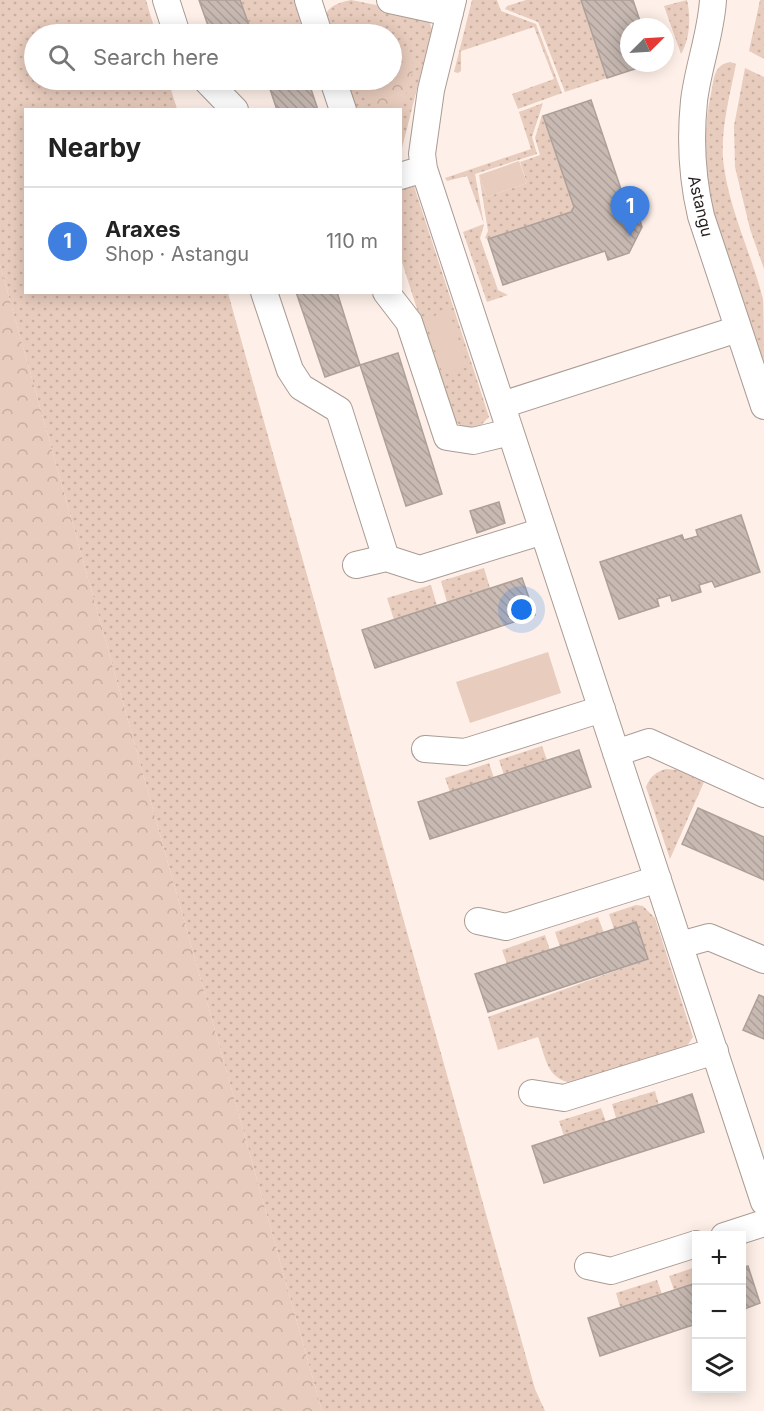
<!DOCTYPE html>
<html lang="en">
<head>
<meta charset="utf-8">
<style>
  :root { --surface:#fff; --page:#f2f2f2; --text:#222; --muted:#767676; --line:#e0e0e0; --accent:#2563eb }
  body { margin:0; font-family:Inter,sans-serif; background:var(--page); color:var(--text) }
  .controls { position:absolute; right:18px; bottom:18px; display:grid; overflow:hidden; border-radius:0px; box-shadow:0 3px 15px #0003 }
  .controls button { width:54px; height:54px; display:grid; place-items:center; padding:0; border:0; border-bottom:2px solid var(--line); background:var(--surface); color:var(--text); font:30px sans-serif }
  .compass { position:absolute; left:620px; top:18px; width:54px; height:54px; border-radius:50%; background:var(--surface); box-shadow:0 3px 15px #0003; rotate:66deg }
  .you { position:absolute; left:522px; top:610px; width:21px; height:21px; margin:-15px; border:4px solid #fff; border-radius:50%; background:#1a73e8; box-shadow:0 0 0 9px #1a73e833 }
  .badge { display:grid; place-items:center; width:39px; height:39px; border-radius:50%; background:var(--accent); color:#fff; font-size:20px; font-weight:700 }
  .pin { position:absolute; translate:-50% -50px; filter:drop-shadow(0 2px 3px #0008) }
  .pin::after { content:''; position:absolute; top:32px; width:21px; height:18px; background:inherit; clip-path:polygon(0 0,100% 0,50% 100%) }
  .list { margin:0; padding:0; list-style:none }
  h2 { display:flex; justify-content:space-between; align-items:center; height:78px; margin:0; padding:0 24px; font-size:26px }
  h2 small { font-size:20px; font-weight:400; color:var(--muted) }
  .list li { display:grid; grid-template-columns:39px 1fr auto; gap:18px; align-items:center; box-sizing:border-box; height:108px; padding:0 24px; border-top:2px solid var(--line) }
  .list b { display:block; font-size:22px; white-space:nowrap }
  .list p { margin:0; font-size:20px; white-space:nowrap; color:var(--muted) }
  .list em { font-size:20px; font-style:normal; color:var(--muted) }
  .icon { flex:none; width:33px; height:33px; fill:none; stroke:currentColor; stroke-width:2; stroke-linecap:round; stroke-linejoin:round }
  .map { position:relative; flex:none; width:764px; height:1411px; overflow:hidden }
  .search { position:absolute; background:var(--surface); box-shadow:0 3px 15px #0003; left:24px; top:24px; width:378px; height:66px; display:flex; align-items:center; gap:15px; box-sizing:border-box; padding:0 21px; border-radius:33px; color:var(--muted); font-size:22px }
  .panel { position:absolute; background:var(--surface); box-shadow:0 3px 15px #0003; left:24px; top:108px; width:378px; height:186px; border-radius:0px }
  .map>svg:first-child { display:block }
</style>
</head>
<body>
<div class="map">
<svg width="764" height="1411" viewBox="0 0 764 1411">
  <defs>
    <pattern id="grass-dots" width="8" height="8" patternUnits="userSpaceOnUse" patternTransform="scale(1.5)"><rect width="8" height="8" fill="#e8ccbd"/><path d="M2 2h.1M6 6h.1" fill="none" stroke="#c7afa2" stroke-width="1.8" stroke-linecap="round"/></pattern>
    <pattern id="forest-crowns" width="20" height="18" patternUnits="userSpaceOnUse" patternTransform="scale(1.5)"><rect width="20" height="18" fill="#e8ccbd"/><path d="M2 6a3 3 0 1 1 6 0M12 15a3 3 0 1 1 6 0" fill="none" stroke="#c7afa2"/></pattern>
    <pattern id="building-back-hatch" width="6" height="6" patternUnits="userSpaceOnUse" patternTransform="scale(1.5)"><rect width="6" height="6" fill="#c8bab3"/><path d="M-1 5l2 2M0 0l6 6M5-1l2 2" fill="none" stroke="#ac9f99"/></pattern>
  </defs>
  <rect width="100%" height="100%" fill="#fef0e8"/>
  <!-- grass -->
  <path fill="url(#grass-dots)" d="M0 0H146L156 34H34V80H168L177 109 26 110V292L228 293 535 1389 545 1411H322L0 265Z
    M240 0H297L309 34H252Z
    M351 0 421 14 429 21 432 29 401 152 400 110 350 109 340 80H392V34H326C319 13 330 4 351 0Z
    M472 0H497L501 11 536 24 562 93 518 109 512 94 554 79 534 27 461 51V71L458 73 454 72Z
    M526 0H581L607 78 565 92 538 22 505 9 507 6Z
    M687 0C691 17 690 40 681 54L664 6Z
    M760 0H764V59L749 51Z
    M730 62 736 64C730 95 721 127 723 159 728 208 751 252 763 299 764 316 764 354 764 372 736 286 690 185 711 94 714 80 713 65 730 62Z
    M745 68 764 77V269L750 229 735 167 734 126Z
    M543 103 532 137 537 154 475 174 484 225 480 238 498 290 508 295 487 302 463 232 484 224 467 176 447 181 445 178 531 149 519 112Z
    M542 115 574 207 571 212 488 239 485 238 488 231 479 175 487 197 527 183 520 162 540 155 535 138Z
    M400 184 414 186 489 417 478 428 467 429 457 423 451 415 401 259Z
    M484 568 490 588 447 602 441 581Z
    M431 585 437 606 394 620 387 598Z
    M542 746 547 760 504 775 499 760Z
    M489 763 494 778 450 792 445 778Z
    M666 769 678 770 704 782 670 859 646 787C650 777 655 772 666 769Z
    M636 905 643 906 655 918 693 1037 685 1049 578 1084C547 1081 547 1062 538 1037L498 1050 488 1017 648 959 614 929 609 914Z
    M598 917 604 933 560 947 555 932Z
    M545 935 550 950 507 964 502 950Z
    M655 1091 659 1105 616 1118 612 1104Z
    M601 1108 606 1122 564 1136 559 1121Z
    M696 1267V1283L674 1290 669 1276Z
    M657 1280 662 1294 620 1307 616 1293Z"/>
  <!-- forest -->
  <path fill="url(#forest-crowns)" d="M392 41 407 48 414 67 401 110 375 108 363 93 376 80H392Z
    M0 265 322 1411H0Z"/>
  <!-- park -->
  <path fill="#e8ccbd" d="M519 161 527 183 487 197 479 175Z
    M449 311 468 367 443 375 425 319Z
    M548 652 561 693 470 723 456 682Z"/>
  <!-- building -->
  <path fill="url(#building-back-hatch)" stroke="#ada099" stroke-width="1.5" d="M199 0H240L252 34H211Z
    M581 0H633L642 27H629V63H653L607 78Z
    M267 80H308L318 110H277Z
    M591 100 627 207 635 205 642 227 629 253 608 260 605 251 503 285 488 239 571 212 574 207 543 116Z
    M296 292H337L360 365 325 377Z
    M398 353 442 494 406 506 360 365Z
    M499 502 505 523 477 533 470 511Z
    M741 515 760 572 715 587 712 581 699 585 701 592 672 601 670 595 657 599 659 606 619 619 600 562 682 535 684 540 698 536 696 530Z
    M522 578 535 615 375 668 362 630Z
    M579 750 591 787 430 839 418 802Z
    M698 808 764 837V880L682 844Z
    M636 922 648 959 488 1012 475 974Z
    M759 995 764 997V1039L743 1030Z
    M692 1094 704 1132 544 1183 532 1146Z
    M748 1266 760 1303 742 1310V1268Z
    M696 1283V1324L600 1356 588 1318Z"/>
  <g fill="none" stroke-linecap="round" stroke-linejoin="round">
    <!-- minor casing -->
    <g stroke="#a99c95" stroke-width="28">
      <path id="minor" d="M166 0 177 34
        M308 0 319 34
        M390 0 450 13
        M453 0 431 90 422 154 424 169 764 1202
        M713 0C711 34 698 67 694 101 690 140 692 178 701 216L764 406
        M206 80 235 110
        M333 80 343 110
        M400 176 424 169
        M264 292 290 370 301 387 339 410 386 558
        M386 292 409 322 447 437 473 441 510 432
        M502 405 738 329
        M356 565 386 558 420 569 543 531
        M425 749 465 752 602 709
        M616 753 649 742 764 794
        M478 921 506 927 658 879
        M680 945 709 937 764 960
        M532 1093 564 1098 715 1051
        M724 1236 764 1223
        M588 1266 611 1271 696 1244"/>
    </g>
    <!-- minor -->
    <use href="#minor" stroke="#fff" stroke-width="26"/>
  </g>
  <g text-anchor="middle" stroke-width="6" stroke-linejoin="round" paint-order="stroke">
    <!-- street labels -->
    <g font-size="16" fill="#241e1c" stroke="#fff">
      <text transform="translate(701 206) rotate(77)" y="6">Astangu</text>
    </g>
  </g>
</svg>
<div class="controls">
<button>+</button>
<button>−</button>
<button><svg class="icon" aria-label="layers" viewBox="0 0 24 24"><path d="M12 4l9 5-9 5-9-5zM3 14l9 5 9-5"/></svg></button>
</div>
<svg class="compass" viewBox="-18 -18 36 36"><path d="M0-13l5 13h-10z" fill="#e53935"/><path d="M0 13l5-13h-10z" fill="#767676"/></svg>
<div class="you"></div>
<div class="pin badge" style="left:630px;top:236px;background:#3f7fe0">1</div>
<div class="search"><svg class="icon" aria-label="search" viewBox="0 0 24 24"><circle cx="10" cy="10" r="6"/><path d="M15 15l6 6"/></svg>Search here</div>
<section class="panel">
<h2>Nearby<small></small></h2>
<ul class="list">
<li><span class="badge" style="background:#3f7fe0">1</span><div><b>Araxes</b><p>Shop · Astangu</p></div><em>110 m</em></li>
</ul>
</section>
</div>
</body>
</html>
